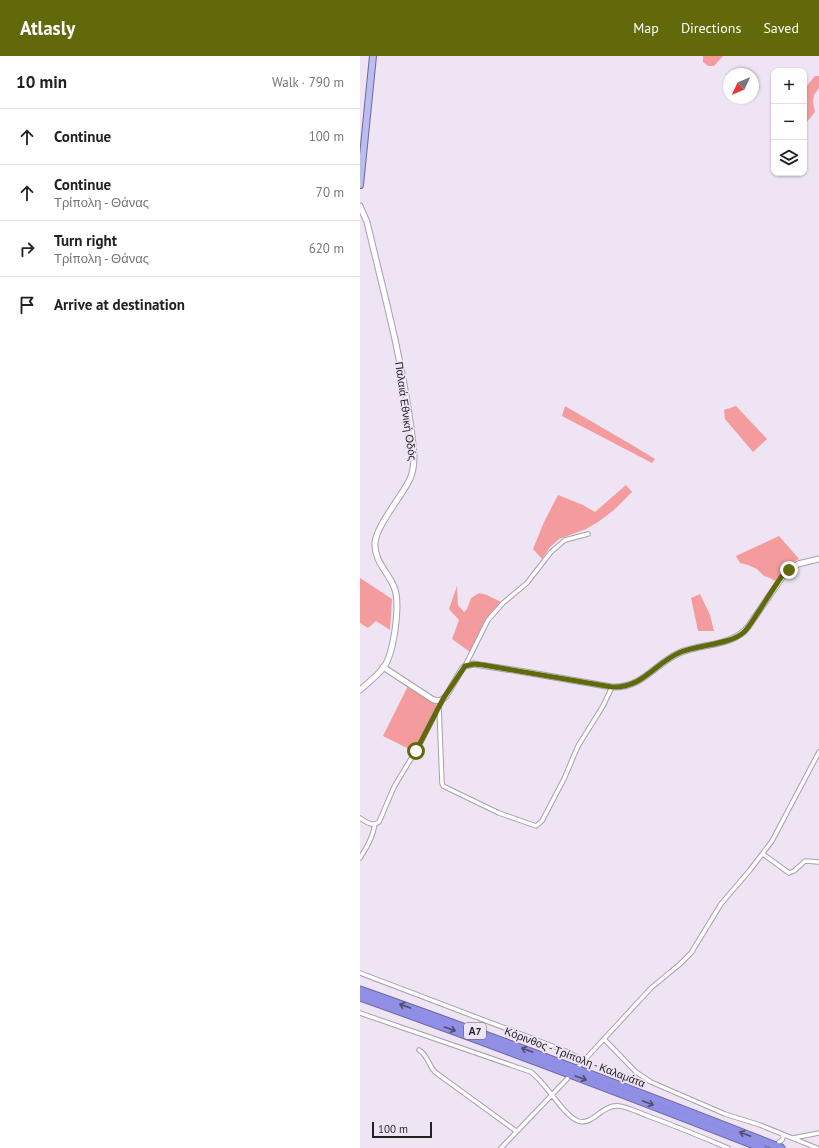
<!DOCTYPE html>
<html lang="en">
<head>
<meta charset="utf-8">
<style>
  :root { --surface:#fff; --page:#f6f6f6; --text:#222; --muted:#767676; --line:#e0e0e0; --accent:#62690a }
  body { margin:0; font-family:"PT Sans",sans-serif; background:var(--page); color:var(--text) }
  .controls { position:absolute; right:12px; top:12px; display:grid; overflow:hidden; border-radius:8px; box-shadow:0 1px 3px #0004 }
  .controls button { width:36px; height:36px; display:grid; place-items:center; padding:0; border:0; border-bottom:1px solid var(--line); background:var(--surface); color:var(--text); font:20px sans-serif }
  .compass { position:absolute; left:363px; top:12px; width:36px; height:36px; border-radius:50%; background:var(--surface); box-shadow:0 1px 3px #0004; rotate:226deg }
  .scale { position:absolute; left:12px; bottom:10px; width:60px; box-sizing:border-box; padding-left:4px; border:2px solid #231f24; border-top:0; font-size:11px; line-height:14px; white-space:nowrap; color:#231f24; -webkit-text-stroke:3px #eee4f3; paint-order:stroke }
  .stop { position:absolute; width:12px; height:12px; margin:-9px; border:3px solid #62690a; border-radius:50%; background:#fff }
  .stop.end { background:#62690a; border-color:#fff; box-shadow:0 1px 4px #0008 }
  .list { margin:0; padding:0; list-style:none }
  h2 { display:flex; justify-content:space-between; align-items:center; height:52px; margin:0; padding:0 16px; font-size:17px }
  h2 small { font-size:13px; font-weight:400; color:var(--muted) }
  .list li { display:grid; grid-template-columns:26px 1fr auto; gap:12px; align-items:center; box-sizing:border-box; height:56px; padding:0 16px; border-top:1px solid var(--line) }
  .list b { display:block; font-size:15px; white-space:nowrap }
  .list p { margin:0; font-size:13px; white-space:nowrap; color:var(--muted) }
  .list em { font-size:13px; font-style:normal; color:var(--muted) }
  .icon { flex:none; width:22px; height:22px; fill:none; stroke:currentColor; stroke-width:2; stroke-linecap:round; stroke-linejoin:round }
  .map { position:relative; flex:none; width:459px; height:1092px; overflow:hidden }
  header { display:flex; align-items:center; gap:24px; box-sizing:border-box; height:56px; padding:0 20px; background:var(--accent); color:#fff }
  header strong { font-size:19px }
  nav { display:flex; gap:22px; margin-inline-start:auto; font-size:14px }
  main { display:flex }
  aside { flex:1; background:var(--surface) }
  .map>svg:first-child { display:block }
</style>
</head>
<body>
<header>
<strong>Atlasly</strong>
<nav><a>Map</a><a>Directions</a><a>Saved</a></nav>
</header>
<main>
<aside>
<h2>10 min<small>Walk · 790 m</small></h2>
<ul class="list">
<li><svg class="icon" aria-label="ahead" viewBox="0 0 24 24"><path d="M12 20V5M6 11l6-6 6 6"/></svg><div><b>Continue</b></div><em>100 m</em></li>
<li><svg class="icon" aria-label="ahead" viewBox="0 0 24 24"><path d="M12 20V5M6 11l6-6 6 6"/></svg><div><b>Continue</b><p>Τρίπολη - Θάνας</p></div><em>70 m</em></li>
<li><svg class="icon" aria-label="right" viewBox="0 0 24 24"><path d="M7 20v-9h11M14 6l5 5-5 5"/></svg><div><b>Turn right</b><p>Τρίπολη - Θάνας</p></div><em>620 m</em></li>
<li><svg class="icon" aria-label="arrive" viewBox="0 0 24 24"><path d="M6 21V4h12l-3 4 3 4H6"/></svg><div><b>Arrive at destination</b></div></li>
</ul>
</aside>
<div class="map">
<svg width="459" height="1092" viewBox="0 0 459 1092">
  <rect width="100%" height="100%" fill="#eee4f3"/>
  <!-- green -->
  <path fill="#f39b9d" d="M343 0H363L354 10H348L343 6Z
    M455 20H459V32L454 39 453 46 455 56 447 66 444 67C444 56 447 43 444 33Z
    M205 350 272 389 295 403 292 407 202 360Z
    M376 350 407 383 393 396 365 363 364 354Z
    M266 429 272 436 254 454 238 466 226 473 199 483 190 491 182 503 173 493 184 466 198 439 223 449 235 456Z
    M419 480 439 503 428 509 415 525 410 522 404 520 397 513 388 509 380 507 376 500Z
    M0 522 32 543 30 574 16 565 8 572 0 567Z
    M97 530 98 549 104 556 107 553 111 542 119 537 127 539 141 546 124 566 110 596 92 583 99 564 89 553Z
    M340 538 350 559 354 575H338L331 542Z
    M48 630 77 649 53 695 23 680Z"/>
  <g fill="none" stroke-linecap="round" stroke-linejoin="round">
    <!-- street-tunnel -->
    <path stroke="#c5bdca" stroke-width="3.5" stroke-dasharray="3.5 2" stroke-linecap="butt" d="M406 1092 412 1089"/>
    <!-- street casing -->
    <g stroke="#a99fad" stroke-width="5.5">
      <path id="street" d="M105 610 128 564 143 547 167 527 191 496 205 484 228 478
        M79 651 82 727 83 730 139 757 176 770 182 765 204 723 218 690 243 650 252 631
        M0 762C6 766 12 771 19 766L34 731 61 686 83 643
        M403 798 429 817 434 815 445 805 459 806
        M0 802C7 791 13 781 15 768
        M0 917 208 996 224 1005
        M0 957 171 1016C186 1027 203 1059 218 1065 233 1070 242 1048 259 1050 269 1051 279 1057 288 1060 315 1070 342 1081 368 1092
        M244 983 276 1016 291 1026 365 1058 400 1069 457 1092
        M59 994C68 999 68 1009 75 1016L156 1075
        M219 1010 291 932 320 908 331 897 361 848 390 814 412 785 459 696
        M433 1082 459 1077
        M419 1086 422 1084 424 1079
        M141 1092 208 1022"/>
    </g>
    <!-- secondary casing -->
    <g stroke="#a99fad" stroke-width="7">
      <path id="secondary" d="M0 150 7 166C23 234 42 303 51 372 53 389 57 406 50 423 42 440 16 470 15 487 14 505 28 516 34 531 41 547 34 596 24 611 18 619 8 627 0 634
        M23 611 72 643C78 646 82 645 86 640L102 613 105 610 114 608 159 615 252 631C283 632 293 609 319 597 341 587 372 591 388 571L425 517 438 508 459 503"/>
    </g>
    <!-- primary casing -->
    <g stroke="#6a68a1" stroke-width="8">
      <path id="primary" d="M0 129 13 0"/>
    </g>
    <!-- highway casing -->
    <g stroke="#6a68a1" stroke-width="9">
      <path id="highway" d="M0 934C142 984 281 1037 421 1092
        M0 941C135 989 269 1040 402 1092"/>
    </g>
    <!-- street -->
    <use href="#street" stroke="#fff" stroke-width="3.5"/>
    <!-- secondary -->
    <use href="#secondary" stroke="#fff" stroke-width="5"/>
    <!-- primary -->
    <use href="#primary" stroke="#bcbcef" stroke-width="6"/>
    <!-- highway -->
    <use href="#highway" stroke="#908fe5" stroke-width="7"/>
  </g>
  <!-- one-way arrows -->
  <defs><path id="oneway-shaft" d="M-6 0H5M1.5-3L5.5 0L1.5 3" fill="none" stroke-width="1.6" stroke-linecap="round" stroke-linejoin="round"/></defs>
  <g stroke="#4f4c71">
    <use href="#oneway-shaft" transform="translate(45 950) rotate(-161)"/>
    <use href="#oneway-shaft" transform="translate(90 973) rotate(19)"/>
    <use href="#oneway-shaft" transform="translate(167 994) rotate(-160)"/>
    <use href="#oneway-shaft" transform="translate(221 1022) rotate(20)"/>
    <use href="#oneway-shaft" transform="translate(288 1047) rotate(21)"/>
    <use href="#oneway-shaft" transform="translate(385 1078) rotate(-159)"/>
  </g>
  <g fill="none" stroke-linecap="round" stroke-linejoin="round">
    <!-- route -->
    <path stroke="#62690a" stroke-width="5" d="M56 695 83 643 105 610 114 608 123 609 252 631C284 632 294 607 321 596 338 589 372 588 384 576 389 571 393 564 397 558 405 546 413 533 422 520L429 514"/>
  </g>
  <g text-anchor="middle" stroke-width="3.5" stroke-linejoin="round" paint-order="stroke">
    <!-- shield labels -->
    <rect fill="#eee4f3" stroke="#605a62" stroke-width="1" x="104" y="967" width="22" height="16" rx="3"/>
    <g font-size="10" font-weight="bold" fill="#231f24">
      <text x="115" y="979">Α7</text>
    </g>
    <!-- street labels -->
    <g font-size="11" fill="#231f24" stroke="#eee4f3">
      <text transform="translate(46 355) rotate(82)" y="4">Παλαιά Εθνική Οδός</text>
      <text transform="translate(215 1001) rotate(21)" y="4">Κόρινθος - Τρίπολη - Καλαμάτα</text>
    </g>
  </g>
</svg>
<div class="controls">
<button>+</button>
<button>−</button>
<button><svg class="icon" aria-label="layers" viewBox="0 0 24 24"><path d="M12 4l9 5-9 5-9-5zM3 14l9 5 9-5"/></svg></button>
</div>
<svg class="compass" viewBox="-18 -18 36 36"><path d="M0-13l5 13h-10z" fill="#e53935"/><path d="M0 13l5-13h-10z" fill="#767676"/></svg>
<div class="scale">100 m</div>
<div class="stop" style="left:56px;top:695px"></div>
<div class="stop end" style="left:429px;top:514px"></div>
</div>
</main>
</body>
</html>
